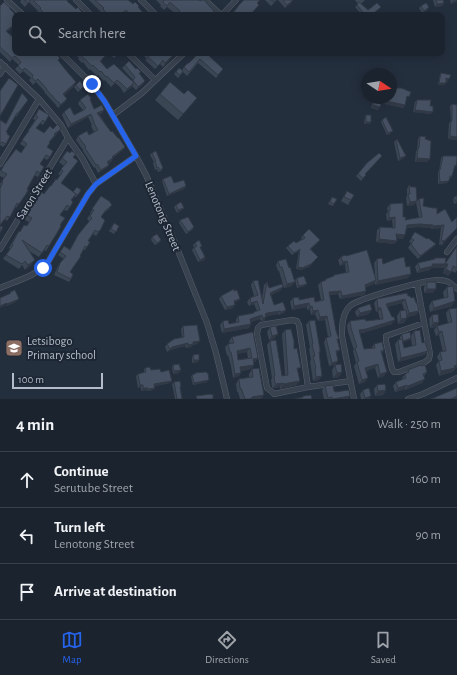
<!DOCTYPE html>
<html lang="en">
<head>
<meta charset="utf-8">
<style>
  :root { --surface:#1b232e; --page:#242b36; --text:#f1f3f6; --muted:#a0a4aa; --line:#39404a; --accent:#2563eb }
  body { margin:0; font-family:"Alegreya Sans",sans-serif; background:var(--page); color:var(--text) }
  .compass { position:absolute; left:361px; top:68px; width:36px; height:36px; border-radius:50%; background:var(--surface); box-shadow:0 2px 10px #0003; rotate:102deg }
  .scale { position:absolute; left:12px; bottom:10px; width:91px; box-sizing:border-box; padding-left:4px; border:2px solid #b4bcc9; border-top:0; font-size:11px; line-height:14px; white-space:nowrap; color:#b4bcc9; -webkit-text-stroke:3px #1d2633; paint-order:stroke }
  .stop { position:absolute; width:12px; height:12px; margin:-9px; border:3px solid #2563eb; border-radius:50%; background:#fff }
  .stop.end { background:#2563eb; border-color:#fff; box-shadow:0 1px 4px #0008 }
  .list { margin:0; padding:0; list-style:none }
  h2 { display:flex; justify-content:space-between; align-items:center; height:52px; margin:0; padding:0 16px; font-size:17px }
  h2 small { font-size:13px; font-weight:400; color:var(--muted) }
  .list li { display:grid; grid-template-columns:26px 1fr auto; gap:12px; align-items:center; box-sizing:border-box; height:56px; padding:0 16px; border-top:1px solid var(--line) }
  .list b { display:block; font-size:15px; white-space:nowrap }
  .list p { margin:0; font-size:13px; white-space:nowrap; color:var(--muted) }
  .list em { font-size:13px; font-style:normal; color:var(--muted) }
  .icon { flex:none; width:22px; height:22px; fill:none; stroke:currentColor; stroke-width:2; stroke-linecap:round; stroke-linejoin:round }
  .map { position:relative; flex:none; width:457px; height:399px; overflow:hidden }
  .search { position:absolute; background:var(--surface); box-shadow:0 2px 10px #0003; left:12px; right:12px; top:12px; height:44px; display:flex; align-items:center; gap:10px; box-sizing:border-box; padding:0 14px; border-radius:8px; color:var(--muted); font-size:15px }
  .sheet { height:220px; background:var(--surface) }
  nav { display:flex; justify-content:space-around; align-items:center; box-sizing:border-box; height:56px; border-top:1px solid var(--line); background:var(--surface); font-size:11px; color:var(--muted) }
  nav a { display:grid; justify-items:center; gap:2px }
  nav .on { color:var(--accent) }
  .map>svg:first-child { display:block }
</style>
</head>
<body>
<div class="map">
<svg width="457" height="399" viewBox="0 0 457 399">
  <rect width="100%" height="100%" fill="#242f3e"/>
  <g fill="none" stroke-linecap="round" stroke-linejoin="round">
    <!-- minor casing -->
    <g stroke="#565f6c" stroke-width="6">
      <path id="minor" d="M7 0 23 15
        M76 0 91 15
        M141 0 156 15
        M205 0 221 15
        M222 15 236 0
        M61 53 92 84 105 102 136 156 146 175 175 243 207 323 216 353 224 386 227 399
        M128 53 155 80
        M0 62 39 99 61 125 68 138 82 158 96 184
        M0 74 5 66
        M113 115 142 93 184 53
        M0 164 39 99
        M0 249 68 138
        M447 252 457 239
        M417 284 430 354 429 359 425 362 399 372H394L392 369 386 341V336L424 323
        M0 288C16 281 37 276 48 262L88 194 96 184 136 156
        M308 387 299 325 297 321 292 320 261 325 258 328 257 334 267 388 272 392 274 394 308 387 351 381
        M354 399 342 336C342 326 342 314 350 306 357 299 427 279 439 280 448 280 451 283 457 289
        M408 399 423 394 457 378"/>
    </g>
    <!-- minor -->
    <use href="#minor" stroke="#38414e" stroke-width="5"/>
  </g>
  <!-- wall -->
  <path fill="#3b4654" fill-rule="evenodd" d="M21 0H68L67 1 76 9 81 12 84 15H40L37 12 38 11 29 2 25 7 20 2Z
    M89 0H128L138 7 145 15H125L124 13 121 15H103L101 13V12Z
    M156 0H199L214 11 211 15H177L167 7 164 10 160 6 161 5Z
    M265 0H277L271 6Z
    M278 0H293L290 4 285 8Z
    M355 0H365L361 4 368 10 381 7 375 12 377 15H362L355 7 358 4Z
    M433 0H443L444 3 442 6 435 7Z
    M450 0H457L451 4Z
    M0 6 10 9 15 15V29L13 27 7 32 15 53 22 55 60 58 58 61 64 68 74 86 64 95 65 102 58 108 56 105 44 92H45L36 82 33 85 29 80 31 78 23 71 20 74 15 69 19 65 12 59 10 62 0 52Z
    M421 6 429 7 427 10 422 13 419 8Z
    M74 53H107L104 56 101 62 107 69 132 81 133 80 122 68 125 65 136 69 141 72 139 74 143 84 136 90 132 86 124 93 120 87 115 83 111 87 105 80 104 81 98 75 97 76 90 69 89 70 83 62 82 63 78 59 79 58Z
    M109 53H119L114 58Z
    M143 53H176L163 67 160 64 155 69 145 60 147 59 144 56 145 55Z
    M192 53H208L207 54 223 69 216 78 198 63 187 76 183 72 178 78 174 74 179 68 182 70 184 67 189 63 195 57 192 54Z
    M441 73 448 82 446 81 444 85H438L440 75Z
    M76 85 84 86 83 88 78 92 74 87Z
    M395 88 407 100 406 99 405 105 403 108 381 103 378 110 371 108 373 101 375 98H391Z
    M22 93 28 100 16 117 15 116 6 132 7 134 6 144 3 147 0 145V120L6 123Z
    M160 94 192 104 178 120 155 100Z
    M80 100H90L94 109 104 110 102 113 99 114 123 150 113 158 111 162 108 164 109 165 106 168 98 173 95 167 94 168 83 151V150L76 140 78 136 89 135 94 132 91 126 92 125 88 117 68 128 62 115 64 112 74 115 83 110 78 104Z
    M417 100 430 106 431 114 413 112 415 102Z
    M452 104 457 105V140L448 139 449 123 451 121 450 106Z
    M39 109 49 115 43 125 40 123 36 128 44 133 53 129H61L49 143 47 147 50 157 47 160 44 158 40 164 44 167 38 177 34 175 27 189 28 190 16 208 15 207 7 221 4 219 0 225V188L1 186 0 185V184L4 178 0 176V171L4 165 21 153 25 147 20 144 26 135V134L30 128 35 120 33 119Z
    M366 115 371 122 369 124H364L365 117Z
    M382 120 391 133 387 135 381 122Z
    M420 136 427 162H415L416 151 417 150 418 139Z
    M396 140 404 158 398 161 394 142Z
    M152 153 163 168 161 171 158 172 157 169 155 170 153 163 154 162 150 155Z
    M382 156 365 174 366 175 361 181 356 176 367 163Z
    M443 156 456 166 454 168 452 176 450 179 449 178 447 183 438 184V173L439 171 441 158Z
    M62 158H73L61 183 73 192 81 190 76 197 74 196 71 200 70 207 67 211 64 210 60 215V225L49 246 46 251 44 250 39 257 29 251 32 264 25 270 22 265 19 269 3 259 10 249 9 248 16 235 19 231H20L24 225 26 226 29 222 23 219 33 203 41 192 44 194 57 180 60 175 58 174 64 166 59 162Z
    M163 179 174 183 186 186 184 189 167 196 162 181Z
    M409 185 417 201 414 205 407 206 406 198 407 196V189Z
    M347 191 351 200 348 205 341 201Z
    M101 196 110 208 103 214 101 217V229L96 236 93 234 88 241 87 247 85 250H83L70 272 71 279 69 282 54 275 58 266 64 259 58 255 64 246 70 249 76 239 89 221 87 219 91 213H90Z
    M332 197 334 204 333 206 328 204Z
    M454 197 457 203 454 204 453 199Z
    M419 199 423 206 452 222 457 217V228L441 246V244L439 245 441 228 431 229V228L418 227 407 228 403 239 396 238 397 241 394 244 376 242 377 230 380 227 393 228 392 220 387 221 386 214 388 212 387 208 390 204 405 220 419 218 416 202Z
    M176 205 184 208 182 210 177 213 174 207Z
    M180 220 194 227 192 230 186 234 179 223Z
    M114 223 119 226 114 234 109 231Z
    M415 232 427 239 433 247 418 259 408 248 411 243 409 242Z
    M303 235 318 242 311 249 318 257 309 267 303 269 302 270 296 269 299 251 292 255 286 248 288 246 296 243 302 239 301 238Z
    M152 237 161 240 160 242 155 245 151 240Z
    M195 243 205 257 204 260 198 262 192 250 194 247 193 245Z
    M457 246V270L455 273 452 271 448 276 443 273 445 268H431L430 270 417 273 415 267 418 263 434 259 435 258 445 264Z
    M346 256 375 275 374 263 377 259 383 264 408 278 375 285V282L374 284 365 287 366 291 364 295 340 299 338 294 329 295 337 341V353H336L338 361 335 365 342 372 339 377 333 378 332 370 335 365 329 366 324 342 326 338 328 337 325 320 318 321 315 314 311 315 310 310H307V307L292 310 290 302 293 298 299 300 315 302 321 300 318 285 321 282 324 281 326 279 333 277 334 275 346 273 345 264 340 266 338 260 341 257Z
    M278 261 292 286 284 288 279 271H278L276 265Z
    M297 278 305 286 297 288 295 280Z
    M253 281 262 299 264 285 267 282 269 288 281 290 271 295 274 305 286 310 284 313 278 315V314L266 316 264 321H261L260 319 251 322 249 328 222 333 220 325 223 321 229 324 236 322V320L238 316 253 313 254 312 257 311 254 304 249 306 247 302 250 298 254 296 251 285Z
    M427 282 433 293H424V287Z
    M447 287 452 306 430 312 429 306 432 301 444 298 443 292Z
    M221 296 238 301 234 302 233 308 225 310 219 299Z
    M408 296 411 298 419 311 416 315 407 317 404 323 398 324 397 316 400 311 404 310 402 303 387 307 392 324 363 333H360L364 349H371L374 344 384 350 382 353 384 376 378 378 375 368 366 371 365 382 359 384 354 366 356 363 353 351 354 350 348 332 347 325 350 321H366L380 319 378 312H376L374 303 377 299Z
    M358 308 369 314 357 317 355 312Z
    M457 308V367L452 372 439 376 436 365 439 361 437 357 440 352H443L439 335 436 336 434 330 437 326 448 323 446 313 449 309Z
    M432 315 439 322 436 327 430 328 429 319Z
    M309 321 320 350 319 353V380L313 381 310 361 311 360 309 349 310 348 306 325Z
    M183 326 197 344 193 345 191 347 186 348 185 346 170 350 167 352 165 347 167 344 182 337 181 329Z
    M270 327 274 339 269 340 267 332Z
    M285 330 294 349 298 372 297 385 280 389V387L273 388 272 387 271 380 272 378 267 345 270 341 282 376 285 375 282 334Z
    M414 331 428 351 424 355 398 362 395 344 398 340 400 339V337L402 334 411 336ZM411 338 412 346 404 348 403 342 410 340Z
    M253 332 258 358 255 362H253L254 365 251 369 241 371 239 376 233 378 231 366 228 355 227 356 225 347 228 344 230 343 229 341 232 337ZM247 352 248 358 238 360 237 354Z
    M193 355 199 360 198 362 192 363V358Z
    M173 365 179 373 173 374 172 367Z
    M421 366 427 372 424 376 422 383 405 390V389L395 392 393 386 396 382 403 380 402 378 408 370Z
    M145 368 151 370 161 372 172 381 170 383 155 386 153 390 147 391V390L141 391V387L138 388 136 376 138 374 144 372V370Z
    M252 369 261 399H240L238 392H237L236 384 239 379 249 377V374Z
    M195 373 207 382 193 385 191 377 192 375 194 374Z
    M174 382 180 389 182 399H175L172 384Z
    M377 385 386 390 383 395 375 396 374 389Z
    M325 386 334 391 335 392 348 399H324L322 390Z
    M363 390 371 396 369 399H361L360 394Z"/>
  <!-- shaded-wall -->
  <path fill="#303945" d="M293 0 290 4 285 8 287 5Z
    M457 0V2L451 4 453 1Z
    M444 3 442 6 435 7 437 4Z
    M15 24 13 27 4 34 6 31Z
    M175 53H176L163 67 165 63Z
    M446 78 449 79 448 82 444 81Z
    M145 81 143 84 136 90 138 87Z
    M76 82 74 86 61 98 63 94Z
    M134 83 132 87 124 93 127 89Z
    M439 83H446L444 85H438Z
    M67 99 65 102 58 108 60 105Z
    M382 100 405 105 403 108 380 103Z
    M373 105 380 107 378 110 371 108Z
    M104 110 102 113 95 116 97 113Z
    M415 110 433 112 431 114 413 112Z
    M91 114 88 117 68 128 71 124Z
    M366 122H371L369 124H364Z
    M61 129 59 132 55 135 46 146 54 134Z
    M393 131 391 133 387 135 388 133Z
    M450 136 457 137V140L448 139Z
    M125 147 123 150 110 160 112 157Z
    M406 156 404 158 398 161 400 158Z
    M113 158 111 162 105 165 107 162Z
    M417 158 430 159 427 162H415Z
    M109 165 106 168 98 173 101 170Z
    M449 181 447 183 438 184 440 182Z
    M186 186 184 189 167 196 169 194Z
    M417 201 414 205 407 206 410 202Z
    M184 208 182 210 177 213 178 210Z
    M395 217 392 220 387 221 389 218Z
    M420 224 433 225 431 228 418 227 405 228 407 225Z
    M444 225 441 228 431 229 433 226Z
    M457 228 441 246 443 242Z
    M396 234 405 235 403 239 394 237Z
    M379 239 397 241 394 244 376 242Z
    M436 244 433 247 418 259 420 256Z
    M300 249 299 251 292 255 294 253Z
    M205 257 204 260 198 262 200 260Z
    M318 257 309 267 303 269 302 270 296 269 298 267H304Z
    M35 260 32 264 25 270 28 265Z
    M347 261 345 264 340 266 343 262Z
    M432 264H448L445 268H431L430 270 417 273 420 269Z
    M446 269 451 272 448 276 443 273Z
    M411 274 408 278 375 285 378 281Z
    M376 280 374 284 362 289 365 285Z
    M295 282 292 286 284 288 287 284Z
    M307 284 305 286 297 288 299 286Z
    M283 287 281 290 268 297 270 293Z
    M427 289H436L433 293H424Z
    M341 291 338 294 326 296 329 292Z
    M366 291 364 295 340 299 342 296Z
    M19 299 16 302 5 307 7 304Z
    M240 299 238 301 232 303 234 301Z
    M405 299 402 303 383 308 386 304Z
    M257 301 254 304 249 306 251 303Z
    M455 301 452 306 430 312 434 308Z
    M7 303 4 306 0 308V306Z
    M309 303 307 307 292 310 294 306Z
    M235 305 233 308 225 310 227 307Z
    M312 306 310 310H307L310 307Z
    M378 308H381L378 312H376Z
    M286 310 284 313 278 315 281 312Z
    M318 310 315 314 311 315 313 311Z
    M372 310 369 314 357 317 360 313Z
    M280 311 278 314 265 317V314L267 313Z
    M419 311 416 315 406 317 409 313Z
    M262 315 260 319 248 323 250 319Z
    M327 316 325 320 318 321 320 317Z
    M266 317 264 321H261L263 318Z
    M407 318 404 323 398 324 401 319Z
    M395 320 392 324 363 333 356 334 359 330Z
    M439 322 436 327 430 328 433 323Z
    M251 324 249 328 222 333 224 329Z
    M442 331 439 335 436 336 439 332Z
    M278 334 274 339 269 340 272 336Z
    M411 338 410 340 401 343 403 341Z
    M200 341 197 344 193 345 191 347 186 348 188 345 193 342Z
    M188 343 185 346 170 350 167 352 172 347Z
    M250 348 247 352 234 355 237 351Z
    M340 350 337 353 333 354 336 351Z
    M428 351 424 355 398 362 401 358Z
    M258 358 255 362 250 363 253 359Z
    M194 360H199L198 362 192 363Z
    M338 361 335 365 329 366 332 363Z
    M378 364 375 368 362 372 365 368Z
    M457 364V367L452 372 439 376 441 371Z
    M254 365 251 369 238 371 240 367Z
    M181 370 179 373 173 374 174 371Z
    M342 372 339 377 333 378 337 373Z
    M387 372 384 376 378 378 380 374Z
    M241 373 239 376 233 378 235 374Z
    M322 376 319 380 313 381 316 377Z
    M368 378 365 382 359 384 362 380Z
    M425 379 422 383 405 390 408 386Z
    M209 380 207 382 193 385 194 383Z
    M172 381 170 383 153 386 154 384Z
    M300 381 297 385 280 389 283 384Z
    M283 383 280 387 273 388 276 384Z
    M140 385H143L141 387 138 388Z
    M407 385 405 389 395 392 398 388Z
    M143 388H148L147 390 141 391Z
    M155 388 153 390 147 391 149 389Z
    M386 390 383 395 375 396 378 391Z
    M264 395 261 399H249L252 397Z
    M350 396 348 399H333Z
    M371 396 369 399H364L365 398Z
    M457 396V399H451Z"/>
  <!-- building -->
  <path fill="#455162" stroke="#303945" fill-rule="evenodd" d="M24 0H31L28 3Z
    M33 0H67V1L76 9 78 7 82 12H81L84 15H46L40 9 41 8Z
    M95 0H128L133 4 135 2 139 6 138 7 145 15H136L134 13 132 15H131L126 10 120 15H108L103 9 104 8Z
    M163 0H199L200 1 202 0H204L214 11 210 15H177L180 11 170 2 167 6 163 2 164 1Z
    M244 0H260L257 3 259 5 250 15H235L233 13 239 5Z
    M271 0H276L274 2Z
    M283 0H293L287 5Z
    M436 0H443L444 3 437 4Z
    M4 2 10 8V9L14 13V14L15 15V24L6 31 15 39V53H20L22 55 25 53H55L60 58 58 60 64 68 76 82 63 94 67 99 60 105 59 102H58L46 89H47L38 79 35 81 32 77 33 75 25 68 22 70 18 66 21 62 15 56 12 58 0 47V6Z
    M359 2 368 10 377 3 381 7 375 12 377 15H365L357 5Z
    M426 3 429 7 424 11 421 6Z
    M80 53H106L104 55 105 56 100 61 107 69 114 64 134 83 127 89 122 84 117 80 114 83 107 76 106 77 101 71 100 72 93 65 92 66 85 59H84L81 55V54Z
    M147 53H175L165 63 163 60 158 66 148 57 149 56Z
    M197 53H208L207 54 223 69 218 75 200 59 189 72 184 67 188 63H189L198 54Z
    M129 61 136 69 137 68 141 72 139 73 145 81 138 87 133 80 135 77 125 65Z
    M179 68 183 71 180 75 176 72Z
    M441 73 451 75 449 79 446 78V83H439Z
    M9 78 18 85 0 116V91Z
    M80 81 84 86 80 90 76 85Z
    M170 82 184 94 188 90 197 98 183 114 160 94Z
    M391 83 395 86V88H401L411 92 409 97 407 96 405 105 382 100 380 107 373 105 375 98 377 99V98H391Z
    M22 93 28 100 18 113H17L6 132 8 133 7 134 10 136 6 144 2 142 0 144V120L6 124Z
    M88 94 91 98 90 99 94 109 102 105 104 110 97 113 111 132 112 131 118 138H119L125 147 112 157 113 158 107 162 109 165 101 170 97 164 96 165 85 148 86 147 78 136 87 131 89 135 98 130 94 123V122L91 114 71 124 64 112 70 107 74 115 84 110 86 108 80 100Z
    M417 100H431L430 106H433V112L415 110Z
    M452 104 457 105V137L450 136 451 121H452Z
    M39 109 49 115 45 122 43 120 36 128 44 133 50 126 53 129 58 124 61 129 54 134 55 135 49 142 50 143 47 147 53 151 50 157 46 155 40 164 44 167 40 173 37 171 27 189 28 190 26 194 19 204 17 203 10 217 7 216 0 225V188L3 182 2 181 7 174 1 171 4 165 16 149 21 153 27 144 22 140 29 131H28L38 117 36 115Z
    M366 115H371V122H366Z
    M386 117 393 131 388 133 382 120Z
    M420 136 426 137 425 139 431 141 430 159 417 158 418 148H419Z
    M397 139 406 156 400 158 396 140Z
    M67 151 70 153 72 151 76 154 73 157 78 161 61 183 76 194 71 200 73 202 70 207 67 205 60 215 65 218 60 225 61 226 57 233 49 246 47 245 42 253 22 240 35 260 28 265 25 261 22 264 6 255 13 245 12 244 19 231 20 232 24 225 27 226 32 218 26 215 36 199 41 192 44 194 50 186H51L56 179 57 180 63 171 61 169 67 162 62 158Z
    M156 151 163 168 160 170 158 167 157 168 155 161H156L152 153Z
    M379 153 382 156 365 174 366 175 363 178 358 174 367 163Z
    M443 156H457V161L456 166 455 165 452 176H450L449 181 440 182 439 170H440Z
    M171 176 174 183 184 180 186 186 169 194 163 179Z
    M409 185 411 187H416L417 201 410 202 408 194H410Z
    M77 187 81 190 78 195 73 192Z
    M347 191 354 195 351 200 344 197Z
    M101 196 109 201 112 205 105 211 101 217 105 220 101 229 98 232 95 230 88 241 90 242 87 247 85 246 80 256H81L70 272 73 274 71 279 57 272 60 263 66 256 60 252 64 246 70 250 78 235 92 218 90 216 94 210 92 209Z
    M457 196V202H456L454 197Z
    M332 197 337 199 334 204 330 202Z
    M424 198 423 206 433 208H437V214L445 209 452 222 457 217V228L443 242 444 240 441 242 444 225 433 226V225L420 224 407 225 405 235 396 234 397 241 379 239 380 227 395 228V217L389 218V211H390V204L403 203V217H406L405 220 422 217 419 199Z
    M181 202 184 208 178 210 176 205Z
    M188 217 194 227 188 232 180 220Z
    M114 223 119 226 116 232 111 229Z
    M0 226 3 227 0 233Z
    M309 229 320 240 310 249 318 257 311 264 304 267V268L298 267 300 249 294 253 288 246 294 241 296 243 305 238 303 235Z
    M415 232 427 239 428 238 436 244 420 256 411 244 414 240 411 238Z
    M157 234 161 240 157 243 152 237Z
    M199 240 202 246 200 247 205 257 200 260 194 248 197 246 195 243Z
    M457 246V268L453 266 451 272 446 269 448 264H432L433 266 420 269 418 263 435 259V258H446L445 264Z
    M367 250 376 280 365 285 366 291 342 296 341 291 329 292 336 331 339 339H337L340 350 336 351 338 361 332 363 326 338 331 336 327 316 320 317 318 310 313 311 312 306 310 307 309 303 294 306 293 298 299 297V300L314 297 315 302 324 300 321 282 326 280V279L334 276V275L349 272 347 261 343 262 341 257 345 255 346 256Z
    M404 257 406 267 410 266 411 274 378 281 377 259 382 258 383 264 396 259Z
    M286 259 289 268 290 267 295 282 287 284 282 267H280L278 261Z
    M304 276 307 284 299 286 297 278Z
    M258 280 263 304 267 282 269 288 282 284 283 287 270 293 274 305 283 302 286 310 281 312 280 311 267 313 265 314 266 317 263 318 262 315 250 319 251 324 224 329 223 321 228 320 229 324 239 322 238 316 254 313V312L260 310 257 301 251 303 250 298 258 295 253 281Z
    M427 282H436V289H427Z
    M453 286 455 301 434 308 432 301 448 297 447 287Z
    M234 289V291L237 290 240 299 234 301 235 305 227 307 221 296Z
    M15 290 19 299 7 304V303L0 306V298L11 293 10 292Z
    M407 293 408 296H410L411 298 414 297 416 303H417L419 311 409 313 405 299 386 304 392 317H394L395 320 366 329 359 330 364 349 375 348 374 344 382 342 384 350 381 351 387 372 380 374 378 364 365 368 368 378 362 380 357 362 359 361 355 348 357 347 351 328 350 321 365 319 366 321 383 319 381 308H378L377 299Z
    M370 304 372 310 360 313 358 308Z
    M457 308V365L454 366 455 368 441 371 439 361 442 360 440 352 446 351 442 331 439 332 437 326 452 322 449 309Z
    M406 310 407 318 401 319 400 311Z
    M438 314 439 322 433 323 432 315Z
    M315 320 320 350V352H319L322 376 316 377 315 368H316L313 356H315L312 344H313L309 321Z
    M197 325 200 341 193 342V344L188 345V343L172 347 170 349 167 344 174 339 184 337 183 326Z
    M276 326 278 334 272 336 270 327Z
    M291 329 294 341V349L297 348 301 368H297L300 381 283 384V383L276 384 275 383 274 376H275L270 341 276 340 282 376 288 375 285 330Z
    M420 330 422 343 425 342 428 351 401 358 398 340 402 339 404 348 416 345 414 331Z
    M253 332 258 358 253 359 254 365 240 367 241 373 235 374 233 362 231 352H230L228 344 234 343 232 337ZM250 348 252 358 238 360 237 351Z
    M410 332 411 338 403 341 402 334Z
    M199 354V360H194L193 355Z
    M179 364 181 370 174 371 173 365Z
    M341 364 342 372 337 373 335 365Z
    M421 365V366L425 365 427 372 423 374 425 379 408 386 407 385 398 388 396 382 406 378 405 374 409 372 408 370Z
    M150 367 151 370 160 369 161 372 169 370 172 381 154 384 155 388 149 389 148 388H143V385H140L138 374 146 372 145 368Z
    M259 368 264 395 252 397V398L249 399H245L241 388H240L239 379 253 377 252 369Z
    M206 372 207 373H208L209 380 194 383 192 375 195 374V373Z
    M180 381 181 387H180L182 399H177L174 382Z
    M385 384 386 390 378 391 377 385Z
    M333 385 334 391H335V392L349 390 350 396 333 399 332 397 328 398 325 386Z
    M369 388 371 396 365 398 363 390Z
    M457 388V396L451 399H431Z
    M211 394V395L213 394V399H197L196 396Z
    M311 395 312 399H295L303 397V396Z"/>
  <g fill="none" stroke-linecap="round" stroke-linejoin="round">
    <!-- route -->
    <path stroke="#2563eb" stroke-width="5" d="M43 268 48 262 88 194 96 184 136 156 105 102 92 84"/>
  </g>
  <!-- icons -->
  <defs>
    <g id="school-square" transform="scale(0.9)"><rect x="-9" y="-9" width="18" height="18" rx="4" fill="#8d6e63" stroke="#1d2633"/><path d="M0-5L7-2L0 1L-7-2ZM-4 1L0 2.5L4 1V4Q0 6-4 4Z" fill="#fff"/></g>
  </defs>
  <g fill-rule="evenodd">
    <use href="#school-square" x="14" y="348"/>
  </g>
  <g text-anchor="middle" stroke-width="4" stroke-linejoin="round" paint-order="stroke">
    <!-- street labels -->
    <g font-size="12" fill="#b4bcc9" stroke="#1d2633">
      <text transform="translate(34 194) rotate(-58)" y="4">Saron Street</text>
      <text transform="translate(163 216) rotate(67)" y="4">Lenotong Street</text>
    </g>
    <!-- poi labels -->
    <g font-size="12" fill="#b4bcc9" stroke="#1d2633" text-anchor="start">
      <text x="27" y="345">Letsibogo<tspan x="27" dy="14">Primary school</tspan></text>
    </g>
  </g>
</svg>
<svg class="compass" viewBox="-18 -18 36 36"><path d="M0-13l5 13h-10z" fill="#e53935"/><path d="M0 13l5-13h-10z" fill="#a0a4aa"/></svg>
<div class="scale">100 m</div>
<div class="stop" style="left:43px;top:268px"></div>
<div class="stop end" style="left:92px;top:84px"></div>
<div class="search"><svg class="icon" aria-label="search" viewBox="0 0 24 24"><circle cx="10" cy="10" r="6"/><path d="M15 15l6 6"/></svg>Search here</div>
</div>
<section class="sheet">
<h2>4 min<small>Walk · 250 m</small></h2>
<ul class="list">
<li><svg class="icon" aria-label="ahead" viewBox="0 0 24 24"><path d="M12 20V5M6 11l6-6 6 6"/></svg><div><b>Continue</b><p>Serutube Street</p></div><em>160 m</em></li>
<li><svg class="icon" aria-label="left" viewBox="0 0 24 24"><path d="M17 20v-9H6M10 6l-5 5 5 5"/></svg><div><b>Turn left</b><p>Lenotong Street</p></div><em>90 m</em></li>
<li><svg class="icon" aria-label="arrive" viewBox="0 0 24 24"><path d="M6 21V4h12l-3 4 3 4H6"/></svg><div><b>Arrive at destination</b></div></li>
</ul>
</section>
<nav>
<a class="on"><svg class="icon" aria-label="map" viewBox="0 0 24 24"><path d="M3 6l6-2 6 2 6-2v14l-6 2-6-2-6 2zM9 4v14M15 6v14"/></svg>Map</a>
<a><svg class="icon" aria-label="directions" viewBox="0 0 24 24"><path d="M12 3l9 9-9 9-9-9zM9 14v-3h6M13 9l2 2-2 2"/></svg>Directions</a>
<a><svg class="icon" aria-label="saved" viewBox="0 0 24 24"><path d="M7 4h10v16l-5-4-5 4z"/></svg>Saved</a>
</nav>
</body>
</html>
